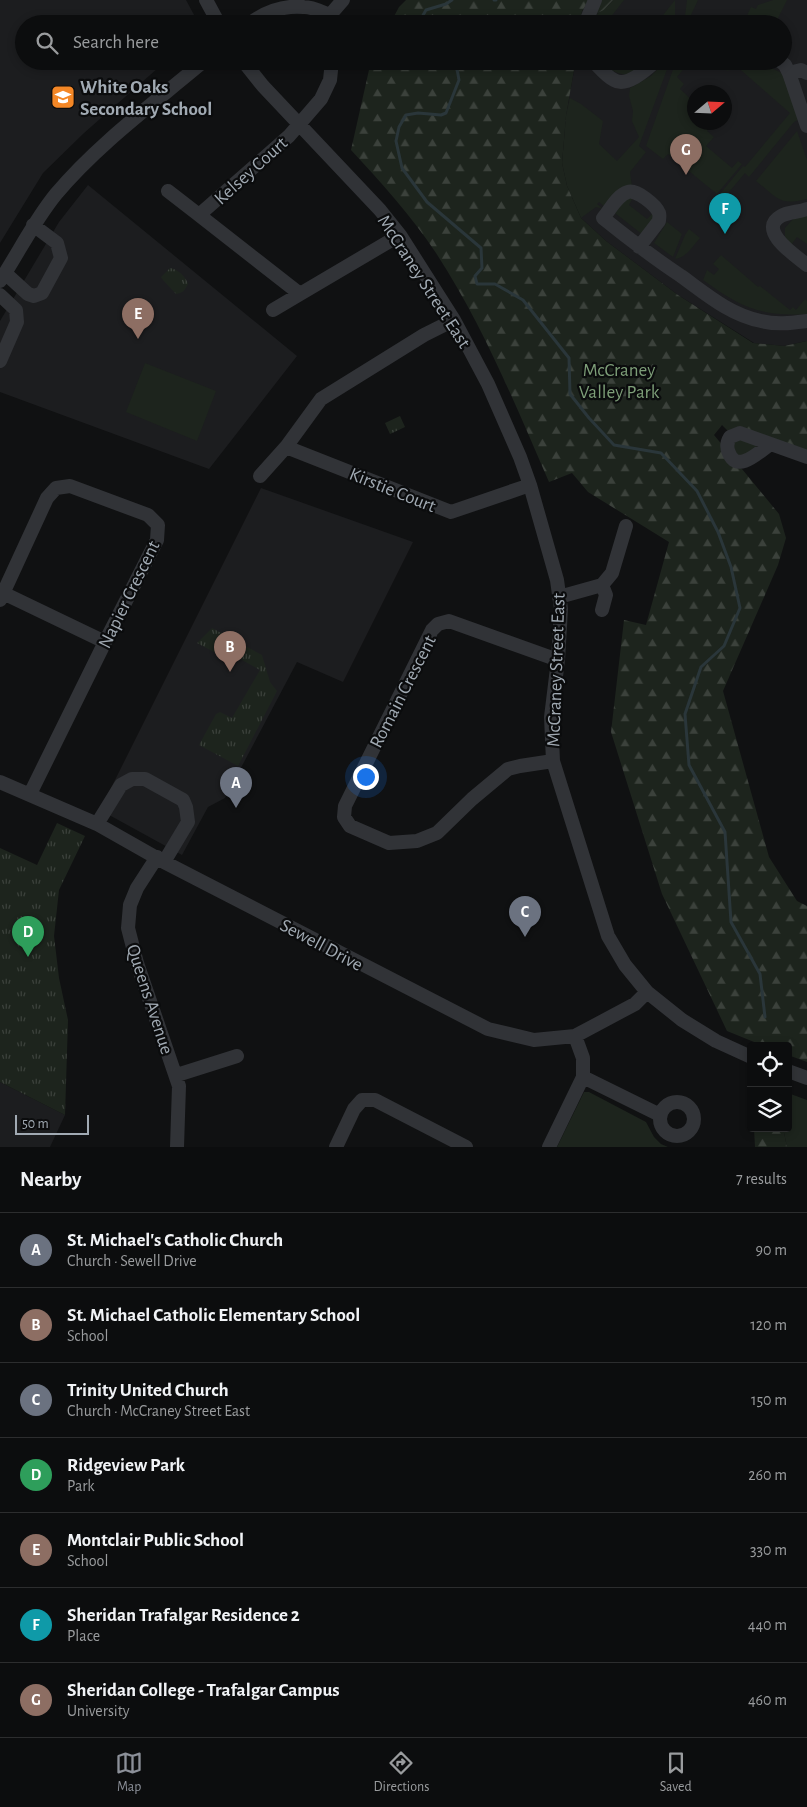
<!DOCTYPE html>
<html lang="en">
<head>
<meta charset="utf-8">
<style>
  :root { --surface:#0c0d0e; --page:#151617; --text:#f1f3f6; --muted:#9a9c9e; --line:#2c2d2e; --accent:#8c9099 }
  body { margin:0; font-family:"Alegreya Sans",sans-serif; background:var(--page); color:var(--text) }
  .controls { position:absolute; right:15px; bottom:15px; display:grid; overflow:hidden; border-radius:5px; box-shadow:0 2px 8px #0003 }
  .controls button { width:45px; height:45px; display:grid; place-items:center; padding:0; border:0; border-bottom:1px solid var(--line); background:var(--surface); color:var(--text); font:25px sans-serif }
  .compass { position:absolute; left:687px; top:85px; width:45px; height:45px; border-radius:50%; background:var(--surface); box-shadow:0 2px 8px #0003; rotate:71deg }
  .scale { position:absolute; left:15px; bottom:12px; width:74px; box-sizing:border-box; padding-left:5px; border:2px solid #a1aab3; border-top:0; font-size:14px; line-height:18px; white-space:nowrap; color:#a1aab3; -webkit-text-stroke:4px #0b0c0d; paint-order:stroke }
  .you { position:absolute; left:365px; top:776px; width:18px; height:18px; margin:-12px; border:4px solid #fff; border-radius:50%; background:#1a73e8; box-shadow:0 0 0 8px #1a73e833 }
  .badge { display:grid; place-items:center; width:32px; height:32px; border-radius:50%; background:var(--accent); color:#fff; font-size:16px; font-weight:700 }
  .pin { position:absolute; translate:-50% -41px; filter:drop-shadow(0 1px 2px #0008) }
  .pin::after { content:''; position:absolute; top:26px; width:18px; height:15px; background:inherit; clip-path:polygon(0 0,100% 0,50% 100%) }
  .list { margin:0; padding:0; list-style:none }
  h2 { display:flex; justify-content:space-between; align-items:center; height:65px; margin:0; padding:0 20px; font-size:21px }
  h2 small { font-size:16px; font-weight:400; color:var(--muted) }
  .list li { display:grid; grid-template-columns:32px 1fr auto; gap:15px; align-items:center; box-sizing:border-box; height:75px; padding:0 20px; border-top:1px solid var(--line) }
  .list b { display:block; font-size:19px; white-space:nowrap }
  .list p { margin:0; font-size:16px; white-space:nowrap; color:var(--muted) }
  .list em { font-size:16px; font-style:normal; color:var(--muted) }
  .icon { flex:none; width:28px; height:28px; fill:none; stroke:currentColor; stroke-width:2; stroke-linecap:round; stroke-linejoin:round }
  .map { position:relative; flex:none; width:807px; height:1147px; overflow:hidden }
  .search { position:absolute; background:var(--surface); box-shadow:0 2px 8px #0003; left:15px; right:15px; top:15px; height:55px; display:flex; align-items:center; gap:12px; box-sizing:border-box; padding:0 18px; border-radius:28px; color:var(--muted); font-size:19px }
  .sheet { height:590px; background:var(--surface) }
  nav { display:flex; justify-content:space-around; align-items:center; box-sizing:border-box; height:70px; border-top:1px solid var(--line); background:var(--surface); font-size:14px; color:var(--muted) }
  nav a { display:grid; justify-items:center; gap:2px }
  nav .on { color:var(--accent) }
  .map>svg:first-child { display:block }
</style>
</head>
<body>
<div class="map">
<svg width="807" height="1147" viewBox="0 0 807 1147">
  <defs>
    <pattern id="forest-firs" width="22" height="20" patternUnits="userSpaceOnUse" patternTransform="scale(1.25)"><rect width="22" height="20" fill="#1d241d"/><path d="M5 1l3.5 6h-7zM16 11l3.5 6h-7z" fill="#3b413b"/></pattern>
    <pattern id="park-tufts" width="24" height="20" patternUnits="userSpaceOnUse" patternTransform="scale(1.25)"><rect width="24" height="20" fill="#1d241d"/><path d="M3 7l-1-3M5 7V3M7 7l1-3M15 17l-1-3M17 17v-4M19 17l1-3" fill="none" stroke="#3b413b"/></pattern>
    <pattern id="garden-furrows" width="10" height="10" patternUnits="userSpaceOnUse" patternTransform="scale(1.25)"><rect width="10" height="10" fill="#1d241d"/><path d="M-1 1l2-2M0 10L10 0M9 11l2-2" fill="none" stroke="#3b413b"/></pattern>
  </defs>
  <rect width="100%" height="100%" fill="#101112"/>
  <!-- built -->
  <path fill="#1c1d1f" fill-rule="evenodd" d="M0 0H186L199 24H24V61H166L84 133 43 173 0 243Z
    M590 0H807V341L784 346 754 343 678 295 606 241 581 218 565 140 566 116 574 70 580 61H783V24H580L582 11ZM694 92H724V122H694Z
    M88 185 297 356 209 469 0 392V321L59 222Z
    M261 488 413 542 343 682 297 662 225 798 208 807 182 855 100 810Z
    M0 1082 65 1115 50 1147H0Z"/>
  <!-- grass -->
  <path fill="#1d241d" d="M613 0H624L607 22 609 24H591C597 9 605 12 613 0Z
    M675 0V24H656Z
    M687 0H698L691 15 701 21 699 24H684Z
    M773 0H787L775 24H743L751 7 756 9 758 5Z
    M600 61H647L629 75C617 74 609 70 600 61Z
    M666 61H670L639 146 646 152 630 172 632 187 605 207 599 202 597 204 603 209 596 207 581 218 567 186 562 163 566 116 570 98 581 104 603 121 599 144 617 161 639 137 632 121 633 111 629 96 630 88 651 76Z
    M676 61H690L677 77 684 84 680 89 694 102V122L714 123 707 131 714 137 706 146 732 168 738 161 742 164 717 194 668 154 663 159 646 146Z
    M721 61C741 61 765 62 783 74L799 119 794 122 749 177 745 173 719 204 714 201 743 166 745 167 790 113 734 64 728 71 720 67Z
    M797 131 807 160V199C778 206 778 198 756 181Z
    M626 198H633L629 205 647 219 652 214 654 216 643 235 615 213Z
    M807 214V244L797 237 791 245 785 237V228L794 218Z
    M667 222 682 234 673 257 654 243Z
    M689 229 700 238C692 247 687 257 675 259L685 235Z
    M721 255 758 287 760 286 790 310 793 307 796 310 805 299 807 301V314C761 317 740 307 703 280L707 270 714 275 719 269 713 264Z
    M145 363 216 391 197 441 126 412Z
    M737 437 756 444 757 448 739 458 731 443Z
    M584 1092H589L646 1122 654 1137 661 1144 668 1147H557Z
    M788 1093 807 1100V1147H787L783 1128H788Z"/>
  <!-- forest -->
  <path fill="url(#forest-firs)" d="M406 0H590L582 11 580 24H390L399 7Z
    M371 61H580L574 70 566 116 562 163 567 186 581 218 606 241 678 295 753 343 784 346 807 341V452L730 433 722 425 714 435 779 514 786 538 778 565 723 691 769 857 797 901 807 906V1062L788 1055V1046H764L727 1031 662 894 611 732 624 620 646 625 669 542 588 492 572 473 549 482C515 404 483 325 436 253 413 218 380 181 351 150Z
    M754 1128H783L787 1147H755Z"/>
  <!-- park -->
  <path fill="url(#park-tufts)" d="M170 268C178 269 186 277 188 284 185 290 183 293 176 294L163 280 161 277Z
    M400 416 405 427 390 434 385 423Z
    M212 628 262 655 270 682 277 691 238 766 199 745 216 714 220 712 232 718 260 670 233 655 231 661 197 643Z
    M57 823 85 836 59 890 54 936 59 978 68 1020 65 1115 0 1082V848L37 865Z"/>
  <!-- garden -->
  <path fill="url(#garden-furrows)" d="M602 0H613L604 10 595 14Z"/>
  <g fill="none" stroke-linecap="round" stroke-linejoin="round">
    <!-- stream -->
    <path stroke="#2a363a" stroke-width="3" d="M494 0H496
      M418 24 426 10 446 4 452 0
      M430 61C437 67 448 65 457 69L459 80 446 113 441 115 418 113 406 115 399 127 396 141 402 168 427 202 481 248 482 268 475 276 477 284H495L523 300 569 358 570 394 589 418 614 445 661 453 697 491 718 532 731 567 740 608 724 646 701 667 685 714 689 765 725 832 731 922 760 974 765 1017"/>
    <!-- minor -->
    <path stroke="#313337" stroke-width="14" d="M206 0 219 24
      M249 24C265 12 284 5 304 7 313 7 322 12 330 15L343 0
      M585 24 595 0
      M243 61 263 86 380 210 400 235 454 320 488 384 520 457 530 485 557 580 561 609 558 660 551 717 553 761 608 936 625 965 647 992 682 1020 716 1041 751 1057
      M332 61 330 80 321 99 289 136 199 215 300 294 400 235
      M593 61C599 67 606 76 614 80 627 88 647 69 656 61
      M780 61 785 65 789 73
      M807 73 801 70 789 73 807 126
      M168 191 199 215
      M807 209C799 212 788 212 781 216 756 230 796 256 807 265
      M639 247 659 221C659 218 660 216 659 213 656 205 636 189 628 192 617 195 610 210 603 218 629 239 654 258 681 276 706 294 730 315 761 321 777 325 791 323 807 321
      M5 273 28 294 34 296 42 293 61 258 57 243 33 225
      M0 281C19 252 34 221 56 194 98 144 153 104 204 61
      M0 295 16 310 17 322 0 361
      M273 310 300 294
      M454 320 424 335 321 399 286 447 451 512 530 485
      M769 445C759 452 737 474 729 453 726 447 727 442 730 437L740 433 807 457
      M260 476 286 447
      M3 593 105 642
      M559 597 602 585 612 573 626 526
      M0 600 47 498 56 488 70 486 148 515 158 525 157 540 105 642 30 794
      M602 610 606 595 602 585
      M553 761 520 766 508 769 472 799 437 833 417 841 389 843 350 826 344 817 345 806 432 630 438 624 449 621 558 660
      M0 782 97 824 164 862 488 1029 534 1040 575 1036 635 1004 647 992
      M97 824 121 785 132 779H145L183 800 186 807 188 822 164 862
      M157 857 137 888 130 905 128 928 137 963 179 1086 177 1147
      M788 1071 807 1078
      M177 1075 237 1056
      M583 1077 660 1115
      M660 1119a17 17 0 1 1 34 0a17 17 0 1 1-34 0Z
      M336 1147 354 1109 362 1100H375L466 1147
      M549 1147 583 1077V1058L575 1036"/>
  </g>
  <!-- icons -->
  <defs>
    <g id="school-square" transform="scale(1.25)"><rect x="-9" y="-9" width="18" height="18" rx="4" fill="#f48726" stroke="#0b0c0d"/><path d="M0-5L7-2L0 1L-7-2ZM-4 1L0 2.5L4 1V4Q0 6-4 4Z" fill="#fff"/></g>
  </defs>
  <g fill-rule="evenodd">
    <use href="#school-square" x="63" y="97"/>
  </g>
  <g text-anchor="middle" stroke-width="4.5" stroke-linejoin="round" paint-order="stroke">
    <!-- poi labels -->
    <g font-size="19" font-weight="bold" fill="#a1aab3" stroke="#0b0c0d" text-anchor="start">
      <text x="80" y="93">White Oaks<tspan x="80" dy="22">Secondary School</tspan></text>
    </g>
    <!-- street labels -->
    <g font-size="19" fill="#a1aab3" stroke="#0b0c0d">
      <text transform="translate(250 170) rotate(-42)" y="7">Kelsey Court</text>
      <text transform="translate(425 281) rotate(57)" y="7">McCraney Street East</text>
      <text transform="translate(393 489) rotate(22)" y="7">Kirstie Court</text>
      <text transform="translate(128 594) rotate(-64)" y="7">Napier Crescent</text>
      <text transform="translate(555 670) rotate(-88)" y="7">McCraney Street East</text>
      <text transform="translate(402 691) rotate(-63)" y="7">Romain Crescent</text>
      <text transform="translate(322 944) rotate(28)" y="7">Sewell Drive</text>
      <text transform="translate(151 999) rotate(72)" y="7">Queens Avenue</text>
    </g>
    <!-- park labels -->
    <g font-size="19" fill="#7d9e78" stroke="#0b0c0d">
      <text x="619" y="376">McCraney<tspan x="619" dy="22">Valley Park</tspan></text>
    </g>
  </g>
</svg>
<div class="controls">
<button><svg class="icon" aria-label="locate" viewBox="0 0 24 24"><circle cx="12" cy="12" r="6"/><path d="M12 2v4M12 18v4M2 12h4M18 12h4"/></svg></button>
<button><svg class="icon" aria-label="layers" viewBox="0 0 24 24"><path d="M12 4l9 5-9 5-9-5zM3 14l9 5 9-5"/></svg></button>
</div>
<svg class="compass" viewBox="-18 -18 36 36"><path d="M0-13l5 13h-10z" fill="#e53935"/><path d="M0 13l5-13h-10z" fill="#9a9c9e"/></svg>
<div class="scale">50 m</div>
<div class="you"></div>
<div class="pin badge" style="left:236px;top:808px;background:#6b7280">A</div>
<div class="pin badge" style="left:230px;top:672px;background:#8d6e63">B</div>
<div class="pin badge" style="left:525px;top:937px;background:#6b7280">C</div>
<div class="pin badge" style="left:28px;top:957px;background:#2e9e5b">D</div>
<div class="pin badge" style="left:138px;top:339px;background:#8d6e63">E</div>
<div class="pin badge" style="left:725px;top:234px;background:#0f9aa8">F</div>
<div class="pin badge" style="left:686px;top:175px;background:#8d6e63">G</div>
<div class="search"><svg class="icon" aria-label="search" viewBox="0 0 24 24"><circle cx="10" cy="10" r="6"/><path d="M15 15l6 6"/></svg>Search here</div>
</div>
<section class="sheet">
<h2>Nearby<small>7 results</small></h2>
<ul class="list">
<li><span class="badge" style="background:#6b7280">A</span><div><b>St. Michael's Catholic Church</b><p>Church · Sewell Drive</p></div><em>90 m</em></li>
<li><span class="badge" style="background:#8d6e63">B</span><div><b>St. Michael Catholic Elementary School</b><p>School</p></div><em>120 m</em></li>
<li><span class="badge" style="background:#6b7280">C</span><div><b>Trinity United Church</b><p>Church · McCraney Street East</p></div><em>150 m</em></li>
<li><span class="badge" style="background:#2e9e5b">D</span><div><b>Ridgeview Park</b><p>Park</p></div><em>260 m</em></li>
<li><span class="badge" style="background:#8d6e63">E</span><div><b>Montclair Public School</b><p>School</p></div><em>330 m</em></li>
<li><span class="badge" style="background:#0f9aa8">F</span><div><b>Sheridan Trafalgar Residence 2</b><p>Place</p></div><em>440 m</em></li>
<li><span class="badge" style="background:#8d6e63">G</span><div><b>Sheridan College - Trafalgar Campus</b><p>University</p></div><em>460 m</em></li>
</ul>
</section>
<nav>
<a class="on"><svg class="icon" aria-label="map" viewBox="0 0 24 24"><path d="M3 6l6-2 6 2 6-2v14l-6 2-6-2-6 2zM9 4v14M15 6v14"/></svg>Map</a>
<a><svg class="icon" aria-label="directions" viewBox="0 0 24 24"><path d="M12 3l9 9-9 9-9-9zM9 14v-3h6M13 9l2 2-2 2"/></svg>Directions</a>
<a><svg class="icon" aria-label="saved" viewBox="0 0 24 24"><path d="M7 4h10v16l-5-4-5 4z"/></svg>Saved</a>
</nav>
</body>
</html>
